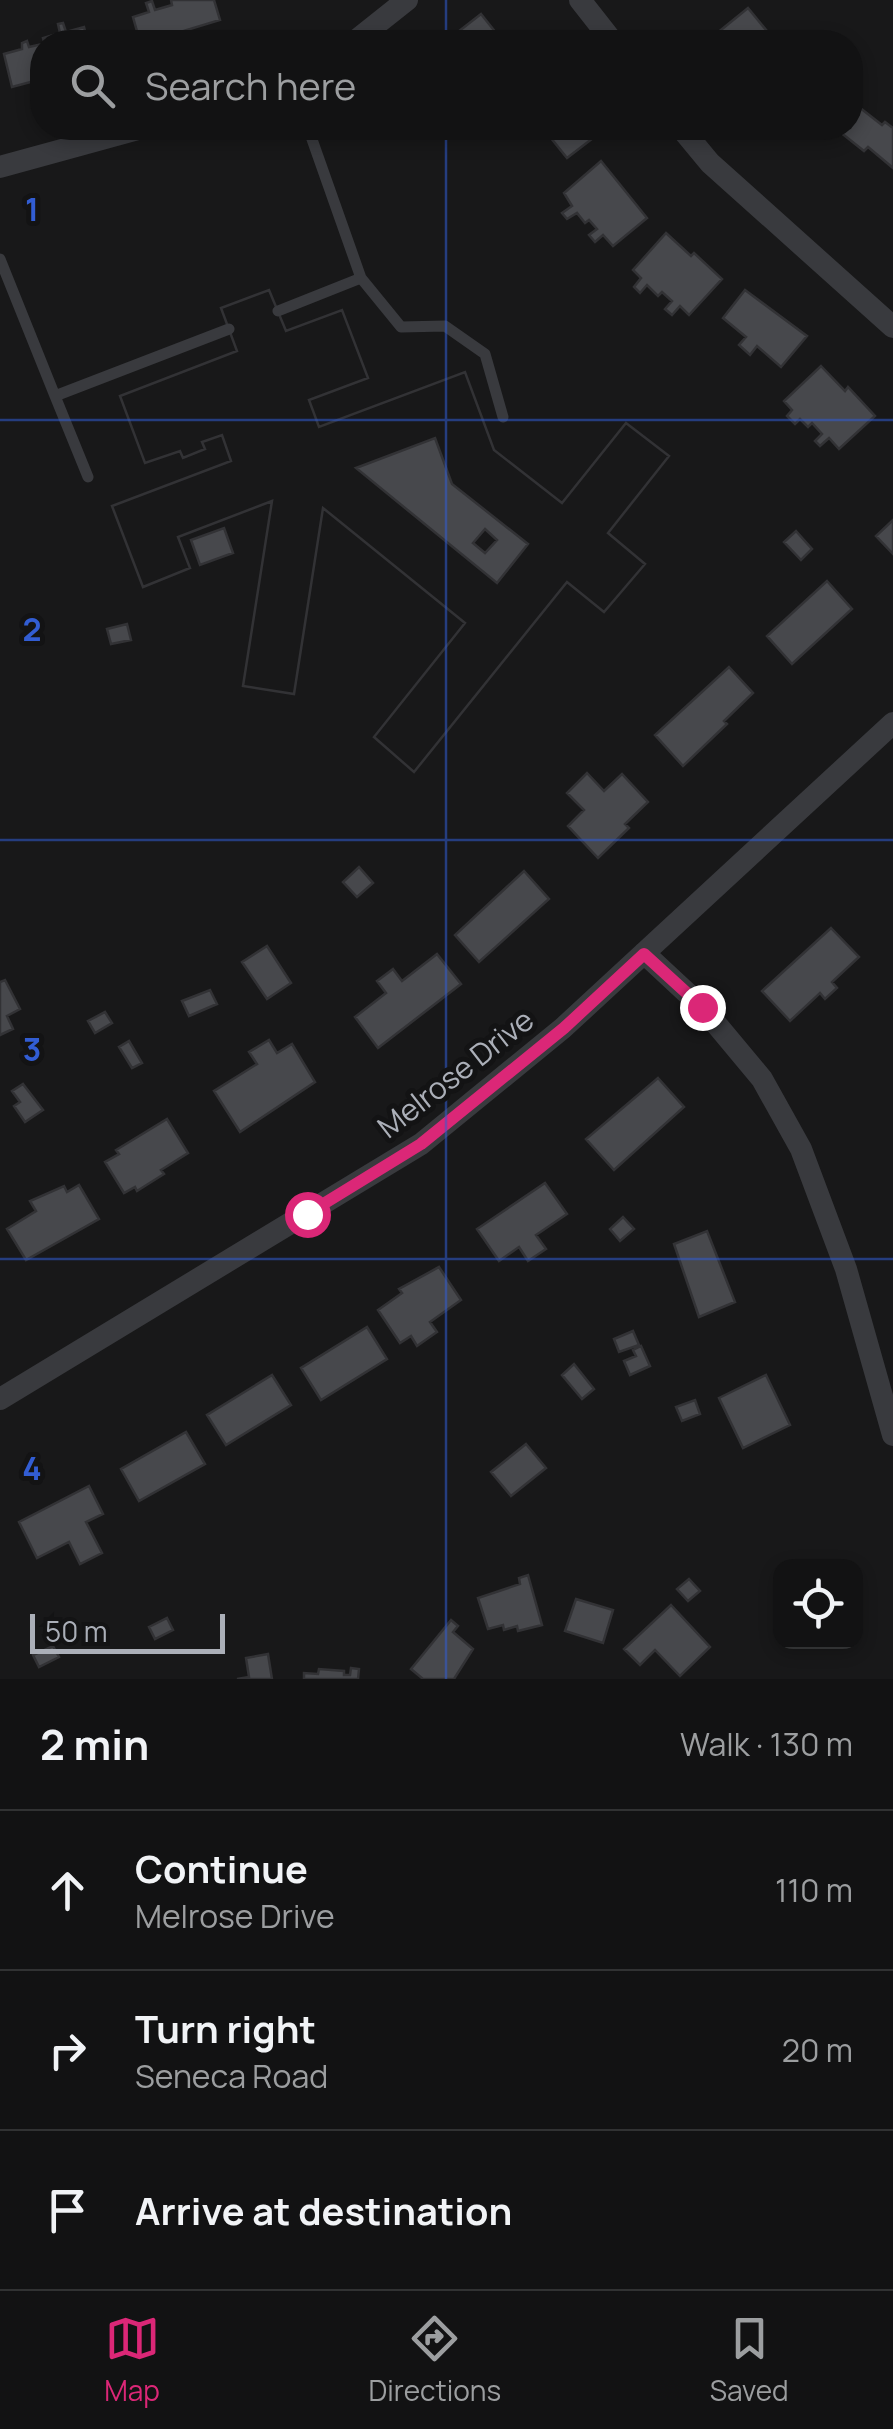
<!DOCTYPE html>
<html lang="en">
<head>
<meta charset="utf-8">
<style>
  :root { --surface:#121213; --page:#1b1b1c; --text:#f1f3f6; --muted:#9c9ea0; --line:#313233; --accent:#db2777 }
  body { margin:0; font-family:Manrope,sans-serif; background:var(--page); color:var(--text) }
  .controls { position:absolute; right:30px; bottom:30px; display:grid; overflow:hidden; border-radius:20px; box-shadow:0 5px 15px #0003 }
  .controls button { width:90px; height:90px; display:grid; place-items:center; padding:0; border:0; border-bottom:2px solid var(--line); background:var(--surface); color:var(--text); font:50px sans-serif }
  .scale { position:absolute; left:30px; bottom:25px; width:195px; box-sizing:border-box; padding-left:10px; border:5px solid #abafb8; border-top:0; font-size:28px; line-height:35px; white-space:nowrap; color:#abafb8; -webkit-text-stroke:8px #131314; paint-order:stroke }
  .stop { position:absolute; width:30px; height:30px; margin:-22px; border:8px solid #db2777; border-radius:50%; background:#fff }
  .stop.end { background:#db2777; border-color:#fff; box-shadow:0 2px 10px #0008 }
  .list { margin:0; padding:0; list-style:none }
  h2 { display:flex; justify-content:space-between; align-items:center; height:130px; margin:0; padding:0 40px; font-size:42px }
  h2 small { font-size:32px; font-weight:400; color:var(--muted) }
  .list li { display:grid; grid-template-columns:65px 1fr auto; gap:30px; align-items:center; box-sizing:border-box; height:160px; padding:0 40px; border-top:2px solid var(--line) }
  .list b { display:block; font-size:38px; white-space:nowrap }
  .list p { margin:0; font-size:32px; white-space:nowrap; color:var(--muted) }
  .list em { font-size:32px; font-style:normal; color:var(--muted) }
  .icon { flex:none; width:55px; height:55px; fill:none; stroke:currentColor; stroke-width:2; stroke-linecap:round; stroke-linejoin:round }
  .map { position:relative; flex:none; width:893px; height:1679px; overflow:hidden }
  .search { position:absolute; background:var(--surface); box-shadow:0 5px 15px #0003; left:30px; right:30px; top:30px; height:110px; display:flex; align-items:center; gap:25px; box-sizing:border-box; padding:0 35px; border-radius:40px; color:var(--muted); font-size:38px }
  .sheet { height:610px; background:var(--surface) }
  nav { display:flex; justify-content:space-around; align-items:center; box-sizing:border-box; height:140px; border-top:2px solid var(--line); background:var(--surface); font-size:28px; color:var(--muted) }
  nav a { display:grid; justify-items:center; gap:5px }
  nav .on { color:var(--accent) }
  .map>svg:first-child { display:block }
</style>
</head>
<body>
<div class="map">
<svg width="893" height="1679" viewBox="0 0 893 1679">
  <rect width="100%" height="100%" fill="#181819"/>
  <!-- building -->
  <path fill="#47484c" stroke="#323235" stroke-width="2.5" fill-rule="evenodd" d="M171 0H214L220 20 180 32 182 38 166 42H140L133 17 149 12 146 3 152 1 155 10 172 5Z
    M748 8 776 42H723L716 34Z
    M481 14 501 39 509 33 517 42H445Z
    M63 23 66 32 84 27 88 42H44L43 38 60 33 58 24Z
    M27 41 29 47 42 44V79L12 87 4 54 22 49V43Z
    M850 100 882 125 885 122 893 128V168L868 147 864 151 835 128H850Z
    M534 128H591L597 135 567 158 546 132 540 136Z
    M601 161 647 218 613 246 603 235 595 242 589 235 597 229 589 220 585 223 577 213 567 219 562 213 572 206 564 193Z
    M666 233 691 256 694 253 722 279 689 315 680 306 672 315 665 309 672 301 662 292 658 296 647 285 640 293 634 287 641 278 633 270Z
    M269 290 286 331 342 310 368 378 309 400 319 427 465 372 494 450 562 503 626 423 669 456 608 533 645 564 604 612 567 582 414 772 374 737 465 623 323 508 294 694 243 686 272 501 178 537 190 568 143 587 112 506 231 461 222 435 202 442 205 449 183 458 180 451 145 463 120 396 237 351 221 308ZM435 438 452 484 528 544 497 583 356 468Z
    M269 290 286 331 342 310 368 378 309 400 319 427 465 372 494 450 562 503 626 423 669 456 608 533 645 564 604 612 567 582 414 772 374 737 465 623 323 508 294 694 243 686 272 501 178 537 190 568 143 587 112 506 231 461 222 435 202 442 205 449 183 458 180 451 145 463 120 396 237 351 221 308Z
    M745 290 807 336 781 367 757 346 750 355 739 345 746 337 723 318Z
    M821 366 845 391 848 387 875 416 839 449 829 438 820 446 815 441 822 434 812 423 808 427 800 419 795 424 787 416 792 410 784 401Z
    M893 520V554L876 536Z
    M224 528 233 553 200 565 191 540Z
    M485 529 497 540 485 553 473 543Z
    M796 531 812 549 801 560 784 542Z
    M827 581 852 609 792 664 767 636Z
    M127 624 131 640 111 644 107 629Z
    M729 667 753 693 724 721 727 724 683 766 655 735Z
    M587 773 604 791 622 774 648 802 625 824 629 828 598 858 568 826 584 810 567 793Z
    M359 867 373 883 357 897 343 882Z
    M524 871 549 899 479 962 455 935Z
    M831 928 859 957 832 982 837 988 825 999 820 993 790 1021 762 991Z
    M267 946 291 983 267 999 242 962Z
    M437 954 461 984 378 1048 355 1017 386 993 377 981 393 969 402 981Z
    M5 980 20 1009 7 1016 13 1029 0 1035V982Z
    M210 990 217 1004 189 1016 182 1001Z
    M105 1012 112 1023 95 1033 88 1021Z
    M269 1040 277 1053 292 1044 315 1082 240 1132 214 1091 257 1064 249 1052Z
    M129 1041 142 1063 132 1068 119 1047Z
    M658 1078 684 1107 614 1170 586 1139Z
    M23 1084 43 1110 25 1122 14 1106 20 1102 12 1091Z
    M167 1119 188 1153 161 1170 164 1174 137 1191 135 1187 124 1193 105 1162 119 1154 116 1150Z
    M545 1183 567 1214 536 1235 546 1249 528 1261 519 1247 499 1261 477 1229Z
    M79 1185 99 1219 26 1260 7 1229 36 1211 30 1201 64 1186 67 1192Z
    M623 1217 634 1229 620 1241 610 1229Z
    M707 1231 735 1302 699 1317 674 1244Z
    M439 1267 461 1300 430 1322 437 1332 417 1346 411 1336 400 1343 378 1310 402 1293 399 1289Z
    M367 1327 387 1359 321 1400 301 1368Z
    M633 1331 639 1345 619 1352 614 1339Z
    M641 1346 650 1366 630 1375 624 1361 636 1356 633 1350Z
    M574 1364 594 1389 582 1399 562 1375Z
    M272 1375 291 1405 226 1445 207 1415Z
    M766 1375 790 1425 743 1448 719 1398Z
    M695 1400 700 1414 682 1421 676 1407Z
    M186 1432 205 1464 139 1501 121 1469Z
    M526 1444 546 1468 511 1496 491 1472Z
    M89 1486 103 1514 86 1522 102 1553 80 1564 69 1542 37 1558 19 1522Z
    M528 1575 542 1625 518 1631 517 1626 504 1630 503 1625 488 1629 478 1598 520 1584 519 1578Z
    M689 1579 700 1591 688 1601 677 1589Z
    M576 1599 613 1610 603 1643 565 1631Z
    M671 1605 710 1647 680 1676 655 1650 640 1665 624 1649Z
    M167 1618 173 1630 155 1639 149 1627Z
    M451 1620 458 1626 453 1632 473 1649 454 1679H423L411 1669Z
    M53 1646 59 1657 39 1667 33 1655Z
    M268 1654 272 1679H237L249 1677 246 1658Z
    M351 1668 359 1669 358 1679H304V1673L318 1674 319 1669 344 1671V1675H350Z"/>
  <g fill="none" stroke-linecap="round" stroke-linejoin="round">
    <!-- service -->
    <path stroke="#393a3e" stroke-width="11" d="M0 259 55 396 229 329
      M361 278 401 327 445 326 485 354 503 417
      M278 311 361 278 308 128
      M55 396 88 477"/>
    <!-- minor -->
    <path stroke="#393a3e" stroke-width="22" d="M580 0 613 42
      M354 42 407 0
      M681 128 710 163 893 327
      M0 167 142 128
      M644 953 702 1007 762 1079 801 1149 846 1269 893 1435
      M0 1399 421 1144 563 1028 893 723"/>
  </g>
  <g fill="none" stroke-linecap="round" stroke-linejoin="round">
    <!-- route -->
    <path stroke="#db2777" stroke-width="12" d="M307 1214 421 1144 564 1028 644 954 702 1007"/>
  </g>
  <!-- grid -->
  <path fill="none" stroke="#325dd3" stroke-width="2.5" stroke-opacity="0.55" d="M446 0V42M446 128V1679M0 420H893M0 840H893M0 1259H893"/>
  <g text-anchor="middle" stroke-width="10" stroke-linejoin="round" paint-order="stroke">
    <!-- street labels -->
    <g font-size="30" fill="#abafb8" stroke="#131314">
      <text transform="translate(456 1074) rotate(-38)" y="10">Melrose Drive</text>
    </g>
  </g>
  <g font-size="32" text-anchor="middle" font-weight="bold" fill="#325dd3" stroke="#131314" stroke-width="10" stroke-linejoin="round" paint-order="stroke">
    <text x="32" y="221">1</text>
    <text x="32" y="641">2</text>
    <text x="32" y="1061">3</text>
    <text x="32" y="1480">4</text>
  </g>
</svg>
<div class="controls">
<button><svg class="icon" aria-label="locate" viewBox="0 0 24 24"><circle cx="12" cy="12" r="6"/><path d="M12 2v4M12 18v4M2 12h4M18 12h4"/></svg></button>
</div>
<div class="scale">50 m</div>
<div class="stop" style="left:307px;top:1214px"></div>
<div class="stop end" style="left:702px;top:1007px"></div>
<div class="search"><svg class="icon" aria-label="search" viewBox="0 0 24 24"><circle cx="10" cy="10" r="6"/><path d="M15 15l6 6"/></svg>Search here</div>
</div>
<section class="sheet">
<h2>2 min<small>Walk · 130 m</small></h2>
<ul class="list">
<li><svg class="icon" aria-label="ahead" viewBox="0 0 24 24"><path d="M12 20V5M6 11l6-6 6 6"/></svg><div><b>Continue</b><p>Melrose Drive</p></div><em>110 m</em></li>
<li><svg class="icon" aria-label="right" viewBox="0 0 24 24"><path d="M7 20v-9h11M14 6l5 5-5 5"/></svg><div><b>Turn right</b><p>Seneca Road</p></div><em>20 m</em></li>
<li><svg class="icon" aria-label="arrive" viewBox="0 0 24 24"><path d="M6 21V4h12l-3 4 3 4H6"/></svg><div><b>Arrive at destination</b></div></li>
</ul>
</section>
<nav>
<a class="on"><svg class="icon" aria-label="map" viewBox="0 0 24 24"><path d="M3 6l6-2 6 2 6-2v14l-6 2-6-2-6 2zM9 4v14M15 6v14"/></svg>Map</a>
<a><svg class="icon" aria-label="directions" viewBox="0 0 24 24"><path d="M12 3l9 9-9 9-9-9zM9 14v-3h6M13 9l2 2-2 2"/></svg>Directions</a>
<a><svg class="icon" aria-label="saved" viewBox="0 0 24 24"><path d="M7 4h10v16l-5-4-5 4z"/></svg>Saved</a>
</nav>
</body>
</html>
